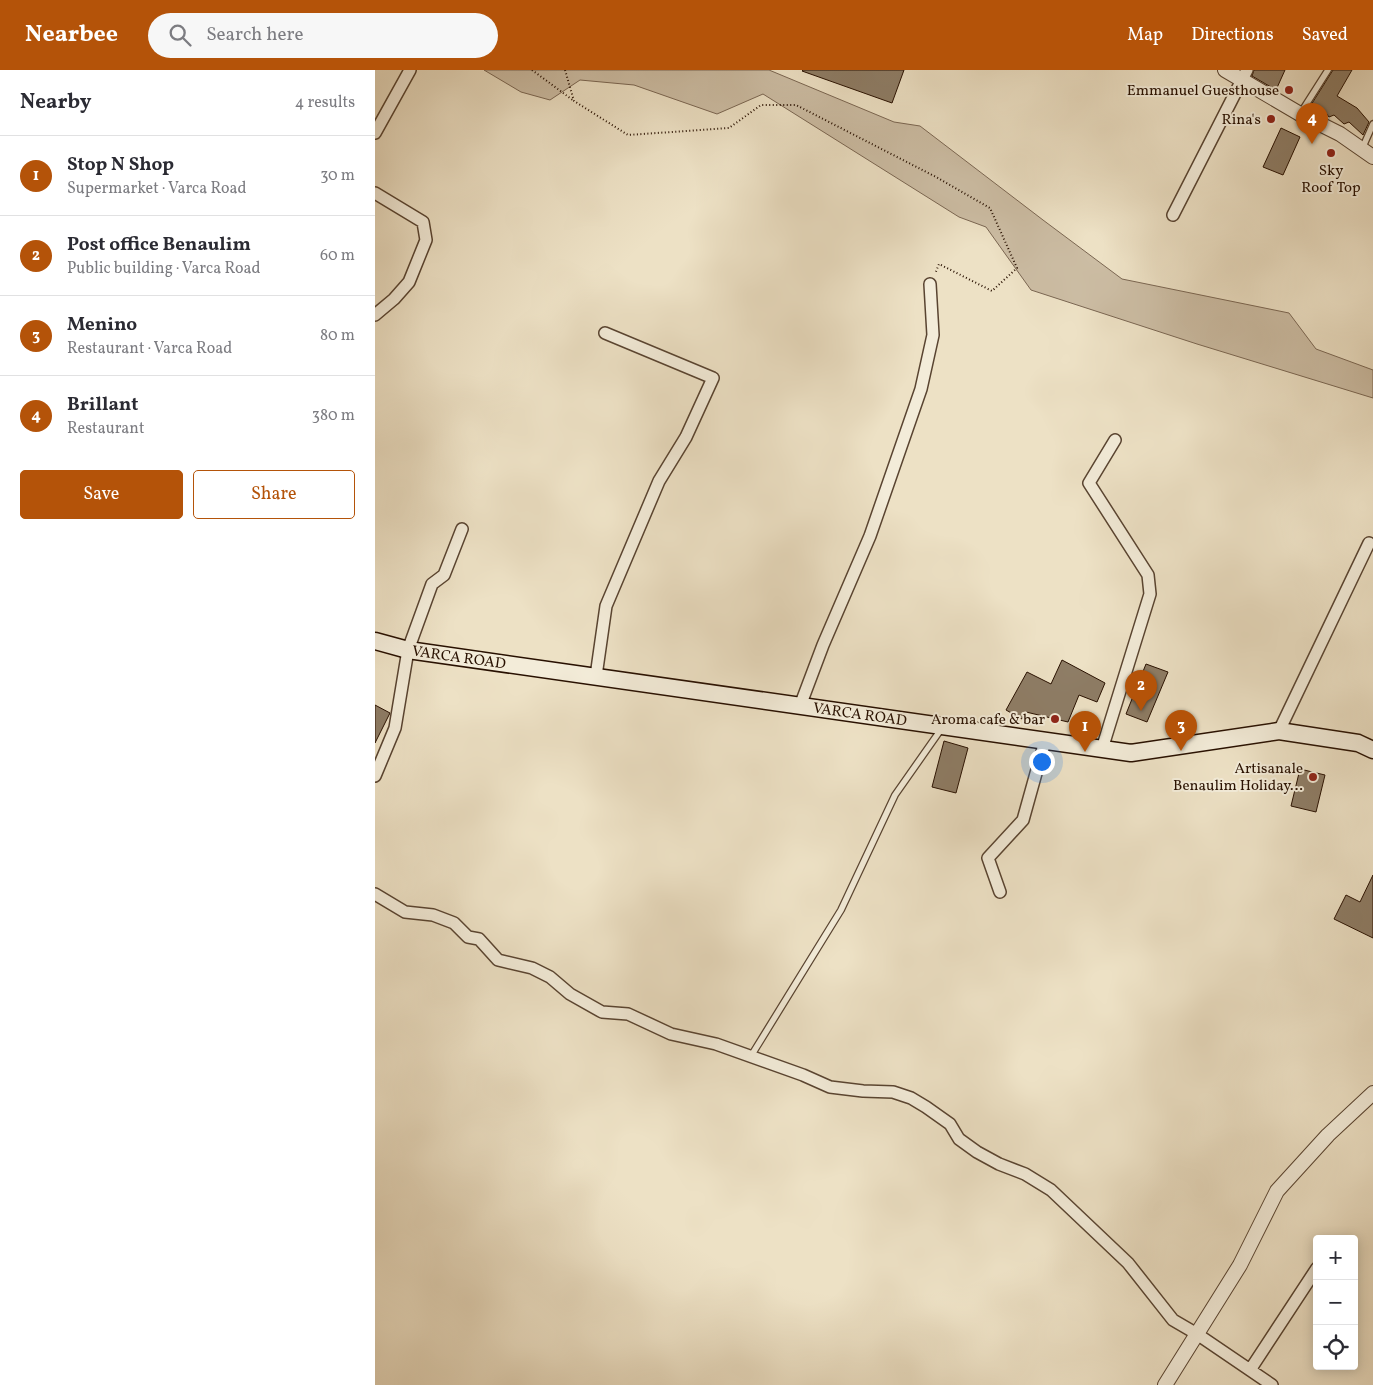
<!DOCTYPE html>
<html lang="en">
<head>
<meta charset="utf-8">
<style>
  :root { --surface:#fff; --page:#f7f7f7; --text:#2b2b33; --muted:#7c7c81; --line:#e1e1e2; --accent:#b45309 }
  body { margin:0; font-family:Vollkorn,serif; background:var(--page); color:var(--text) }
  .controls { position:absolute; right:15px; bottom:15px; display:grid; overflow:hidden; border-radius:5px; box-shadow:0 2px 12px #0003 }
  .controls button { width:45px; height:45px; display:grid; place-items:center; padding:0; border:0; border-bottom:1px solid var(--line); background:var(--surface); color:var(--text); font:25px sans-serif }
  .you { position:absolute; left:666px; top:691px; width:18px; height:18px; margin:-12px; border:4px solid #fff; border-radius:50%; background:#1a73e8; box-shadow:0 0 0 8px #1a73e833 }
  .badge { display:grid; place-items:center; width:32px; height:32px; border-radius:50%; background:var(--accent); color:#fff; font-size:16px; font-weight:700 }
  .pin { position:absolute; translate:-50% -41px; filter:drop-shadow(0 1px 2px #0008) }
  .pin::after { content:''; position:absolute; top:26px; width:18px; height:15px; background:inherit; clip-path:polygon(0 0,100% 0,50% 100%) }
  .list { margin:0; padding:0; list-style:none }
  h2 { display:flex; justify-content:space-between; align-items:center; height:65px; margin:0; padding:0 20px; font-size:21px }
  h2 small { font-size:16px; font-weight:400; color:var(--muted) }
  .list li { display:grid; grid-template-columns:32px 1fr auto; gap:15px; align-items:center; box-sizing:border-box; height:80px; padding:0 20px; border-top:1px solid var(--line) }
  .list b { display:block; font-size:19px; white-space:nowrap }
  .list p { margin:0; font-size:16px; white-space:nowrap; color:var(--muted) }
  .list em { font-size:16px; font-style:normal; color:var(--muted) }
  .actions { display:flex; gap:10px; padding:15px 20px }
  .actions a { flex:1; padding:11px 0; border:1px solid var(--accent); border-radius:5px; text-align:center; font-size:18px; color:var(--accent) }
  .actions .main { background:var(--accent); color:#fff }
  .icon { flex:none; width:28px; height:28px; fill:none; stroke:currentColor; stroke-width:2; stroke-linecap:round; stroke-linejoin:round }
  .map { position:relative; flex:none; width:998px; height:1315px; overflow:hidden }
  header { display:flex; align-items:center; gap:30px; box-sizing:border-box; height:70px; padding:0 25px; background:var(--accent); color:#fff }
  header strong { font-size:24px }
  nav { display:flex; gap:28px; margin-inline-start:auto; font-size:18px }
  .search { width:350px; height:45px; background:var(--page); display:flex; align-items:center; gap:12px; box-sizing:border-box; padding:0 18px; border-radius:28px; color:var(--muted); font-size:19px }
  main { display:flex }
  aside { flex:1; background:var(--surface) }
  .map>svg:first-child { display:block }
</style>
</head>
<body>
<header>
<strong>Nearbee</strong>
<div class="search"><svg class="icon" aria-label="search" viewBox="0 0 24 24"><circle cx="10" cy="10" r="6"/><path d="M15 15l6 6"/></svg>Search here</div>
<nav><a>Map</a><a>Directions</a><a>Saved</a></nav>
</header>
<main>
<aside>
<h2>Nearby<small>4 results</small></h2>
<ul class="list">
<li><span class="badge">1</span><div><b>Stop N Shop</b><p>Supermarket · Varca Road</p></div><em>30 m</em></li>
<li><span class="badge">2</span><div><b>Post office Benaulim</b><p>Public building · Varca Road</p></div><em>60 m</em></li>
<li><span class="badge">3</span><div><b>Menino</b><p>Restaurant · Varca Road</p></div><em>80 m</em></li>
<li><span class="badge">4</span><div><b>Brillant</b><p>Restaurant</p></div><em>380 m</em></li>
</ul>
<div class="actions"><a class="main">Save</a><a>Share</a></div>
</aside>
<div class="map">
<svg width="998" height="1315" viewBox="0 0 998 1315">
  <rect width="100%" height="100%" fill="#ede1c5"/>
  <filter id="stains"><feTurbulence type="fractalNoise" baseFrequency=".004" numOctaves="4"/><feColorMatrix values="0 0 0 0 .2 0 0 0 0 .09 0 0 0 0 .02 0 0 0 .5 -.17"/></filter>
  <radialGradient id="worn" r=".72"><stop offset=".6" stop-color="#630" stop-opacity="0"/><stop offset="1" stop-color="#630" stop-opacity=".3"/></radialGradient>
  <!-- green -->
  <path fill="#ccbda4" stroke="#7a6652" d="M109 0H394L519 52 545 56 668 150 747 209 914 243 941 279 998 300V328L822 274 656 220 611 157 584 147 388 24 342 44 259 15 205 10 175 30 146 22Z"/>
  <!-- building -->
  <path fill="#8e7d66" stroke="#281000" d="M428 0H529L517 33 427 1Z
    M879 0H910L901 20 877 6Z
    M958 0H977L962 26 982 38 994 52 988 65 974 52 969 54 959 45 954 47 947 38 941 41 936 35Z
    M906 58 925 67 908 105 888 97Z
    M687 590 730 613 722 632 704 625 693 652 651 642 647 649 631 640 652 602 676 614Z
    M771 594 793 602 772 652 751 644Z
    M0 635 15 643 0 673Z
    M569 671 593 678 581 723 557 717Z
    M925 699 950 705 941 742 916 736Z
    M998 805V868L959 849 971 825 985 832Z"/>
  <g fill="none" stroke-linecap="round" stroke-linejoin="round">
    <!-- service casing -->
    <g stroke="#594431" stroke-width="8">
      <path id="service" d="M925 44 953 0
        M987 79 998 54
        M376 986 466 840 520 725 567 658"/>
    </g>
    <!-- minor casing -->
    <g stroke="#594431" stroke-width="14">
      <path id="minor" d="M0 63 35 0
        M0 123 48 152 51 170 34 212 19 229 0 245
        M798 145 872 0
        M221 606 231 536 284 411 311 367 338 308 230 263
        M425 636 448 575 495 466 546 319 558 265 555 214
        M904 661 994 473
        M727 679 775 524 773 505 714 413 740 370
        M0 706 20 658 33 580 57 514 69 505 87 459
        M625 822 613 788 648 750 670 671
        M0 824 30 842 58 845 79 853 93 867 104 869 123 890 157 898 175 907 195 924 227 942 253 944 296 964 341 974 428 1005 455 1017 488 1021 518 1022 536 1028 551 1037 575 1054 584 1069 602 1082 624 1094 650 1104 676 1120 753 1193 798 1250 822 1264 897 1315
        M875 1300 942 1198"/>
    </g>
    <!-- tertiary casing -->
    <g stroke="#594431" stroke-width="16">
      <path id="tertiary" d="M850 0 925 44 965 64 998 87
        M790 1315 865 1195 902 1121 953 1065 998 1023"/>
    </g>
    <!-- secondary casing -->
    <g stroke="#281000" stroke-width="19">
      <path id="secondary" d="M0 571 33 580 756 683 904 661 983 673 998 680"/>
    </g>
    <!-- path -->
    <path stroke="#281000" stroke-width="2" stroke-dasharray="1 2.5" stroke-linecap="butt" d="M157 0 199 31
      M190 0 199 31 253 65 354 58 386 35H421L561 107 615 138 642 198 617 221 564 194 560 204"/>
    <!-- service -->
    <use href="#service" stroke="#f3ecd9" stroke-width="5.5"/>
    <!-- minor -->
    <use href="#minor" stroke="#f3ecd9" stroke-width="11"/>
    <!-- tertiary -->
    <use href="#tertiary" stroke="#f3ecd9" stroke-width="14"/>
    <!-- secondary -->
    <use href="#secondary" stroke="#f3ecd9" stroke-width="16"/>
  </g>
  <!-- markers -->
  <g fill="#8f2418" stroke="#f3ecd9" stroke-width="2">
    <circle cx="914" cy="20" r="5"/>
    <circle cx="896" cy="49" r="5"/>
    <circle cx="956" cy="83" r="5"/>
    <circle cx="680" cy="649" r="5"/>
    <circle cx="938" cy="707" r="5"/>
  </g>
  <g text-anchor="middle" stroke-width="4" stroke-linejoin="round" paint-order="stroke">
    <!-- poi labels -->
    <g font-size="15" fill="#281000" stroke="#f3ecd9" text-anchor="end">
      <text x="904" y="25">Emmanuel Guesthouse</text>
      <text x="886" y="54">Rina's</text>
      <text x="956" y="105" text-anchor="middle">Sky<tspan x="956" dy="17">Roof Top</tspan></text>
      <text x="670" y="654">Aroma cafe &amp; bar</text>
      <text x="928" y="703">Artisanale<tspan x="928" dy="17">Benaulim Holiday…</tspan></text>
    </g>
    <!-- street labels -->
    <g font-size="15" fill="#281000" stroke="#f3ecd9">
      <text transform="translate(84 587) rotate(8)" y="5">VARCA ROAD</text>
      <text transform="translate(485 644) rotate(8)" y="5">VARCA ROAD</text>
    </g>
  </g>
  <rect width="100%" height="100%" filter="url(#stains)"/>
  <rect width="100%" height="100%" fill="url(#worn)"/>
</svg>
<div class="controls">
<button>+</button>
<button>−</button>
<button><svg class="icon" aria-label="locate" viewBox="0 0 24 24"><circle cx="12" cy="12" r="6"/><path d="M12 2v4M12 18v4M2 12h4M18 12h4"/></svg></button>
</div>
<div class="you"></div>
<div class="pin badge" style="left:710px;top:682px">1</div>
<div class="pin badge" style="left:766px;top:641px">2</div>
<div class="pin badge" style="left:806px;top:681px">3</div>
<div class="pin badge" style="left:937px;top:74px">4</div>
</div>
</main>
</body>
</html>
